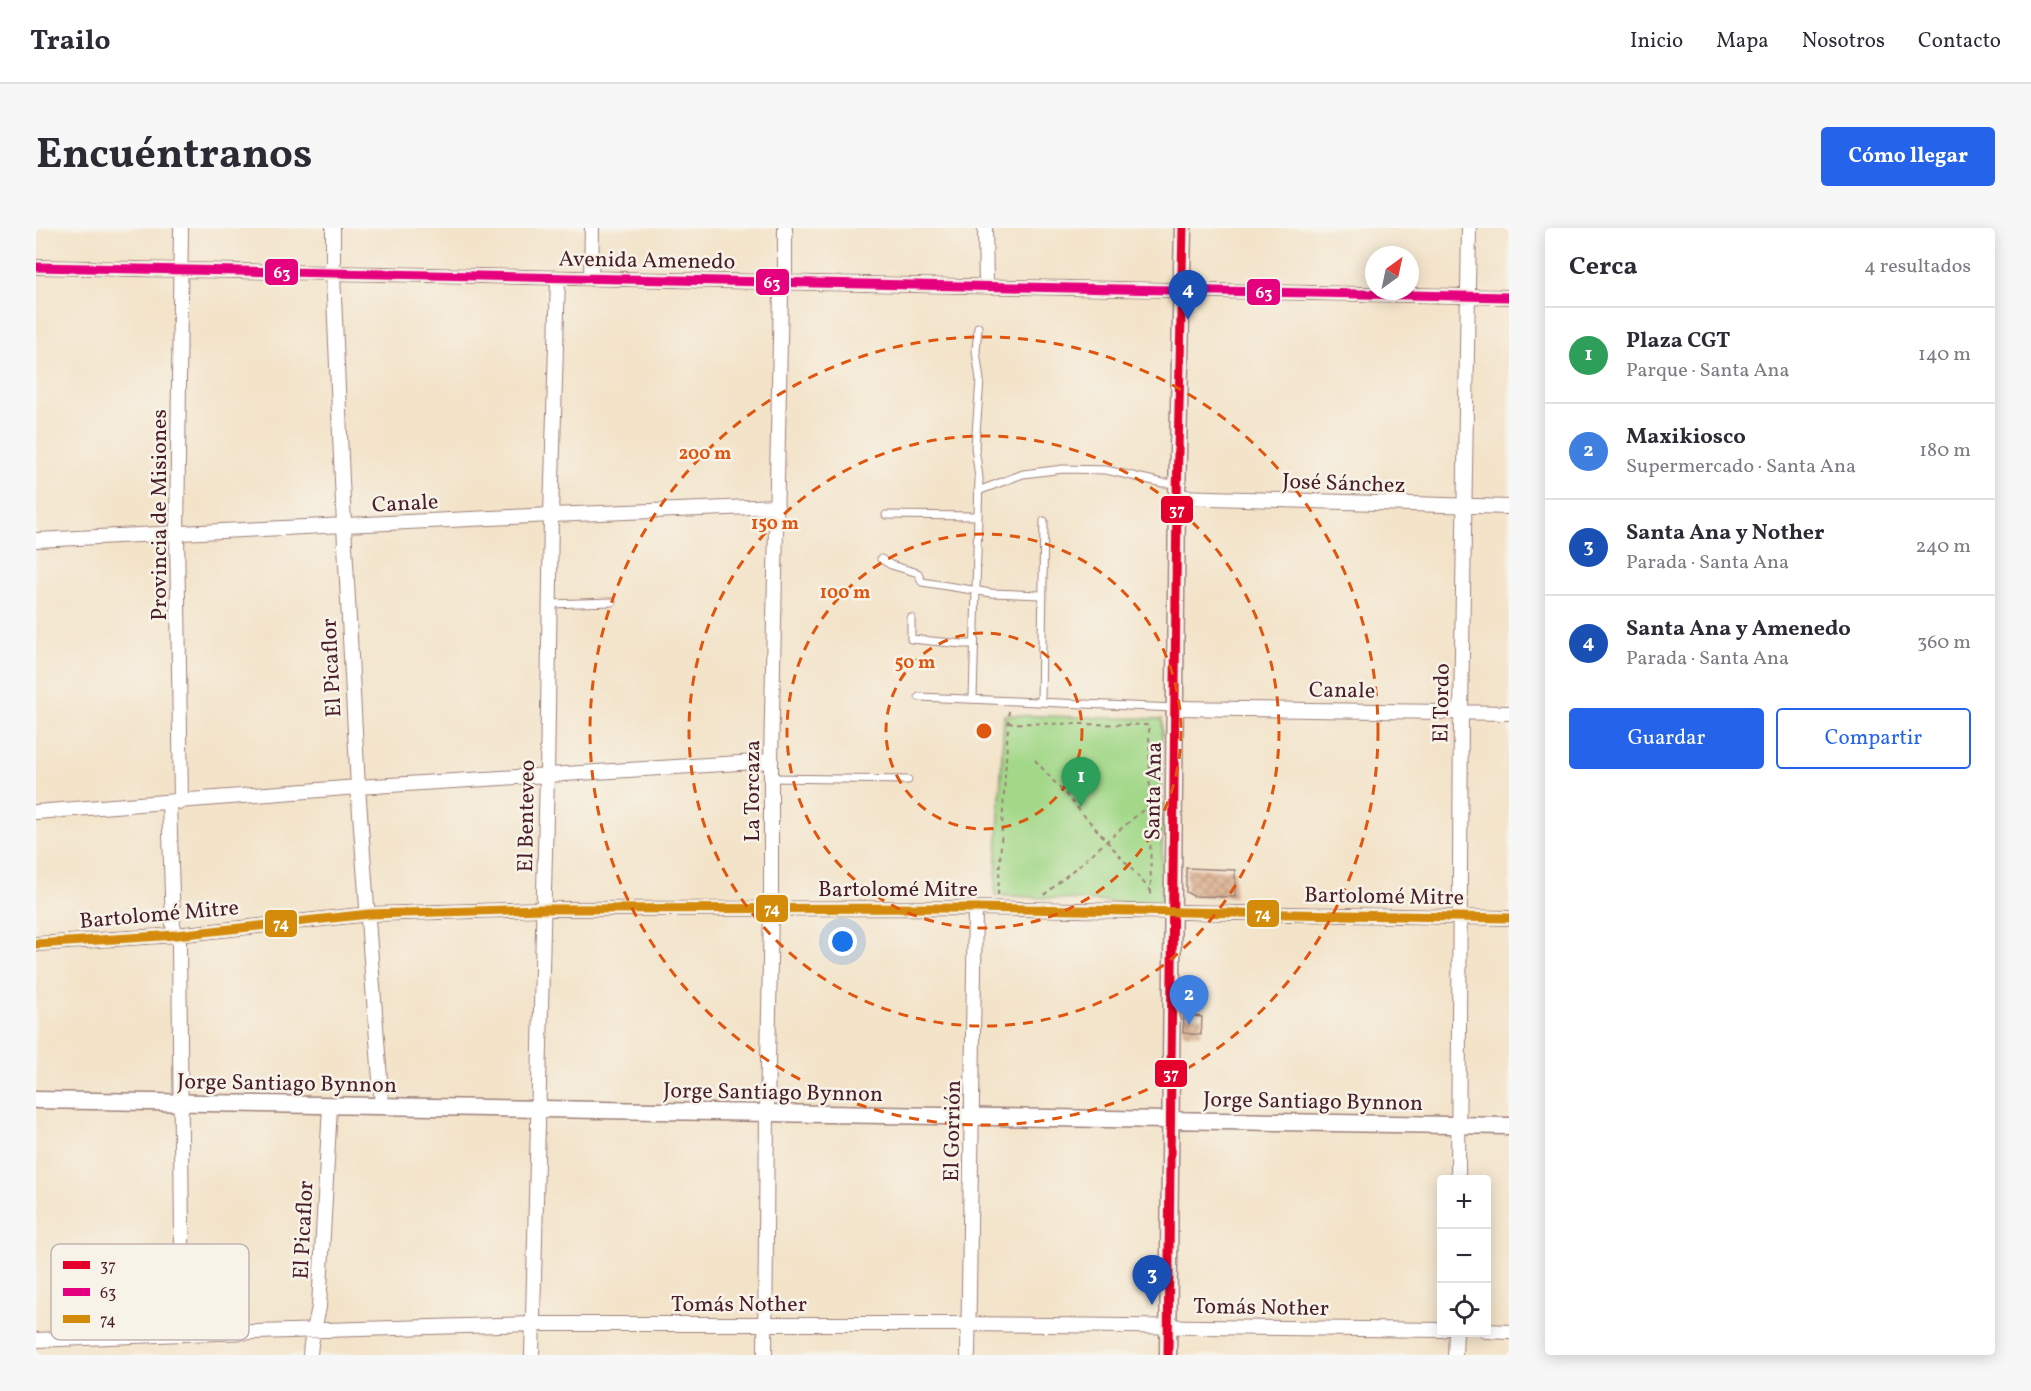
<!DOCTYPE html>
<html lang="es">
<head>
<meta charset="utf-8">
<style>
  :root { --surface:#fff; --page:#f7f7f7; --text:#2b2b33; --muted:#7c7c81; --line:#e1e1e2; --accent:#2563eb }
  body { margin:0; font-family:Vollkorn,serif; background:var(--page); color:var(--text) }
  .controls { position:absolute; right:18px; bottom:18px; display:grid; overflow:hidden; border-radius:6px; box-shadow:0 3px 15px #0003 }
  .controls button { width:54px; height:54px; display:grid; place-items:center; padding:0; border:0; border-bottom:2px solid var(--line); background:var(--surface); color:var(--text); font:30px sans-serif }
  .compass { position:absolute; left:1329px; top:18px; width:54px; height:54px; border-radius:50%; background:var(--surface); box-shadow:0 3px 15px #0003; rotate:33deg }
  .you { position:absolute; left:807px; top:714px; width:21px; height:21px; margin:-15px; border:4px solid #fff; border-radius:50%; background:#1a73e8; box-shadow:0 0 0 9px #1a73e833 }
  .badge { display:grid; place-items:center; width:39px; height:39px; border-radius:50%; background:var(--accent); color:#fff; font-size:20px; font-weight:700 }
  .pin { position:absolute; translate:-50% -50px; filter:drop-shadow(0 2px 3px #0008) }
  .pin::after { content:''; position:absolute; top:32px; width:21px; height:18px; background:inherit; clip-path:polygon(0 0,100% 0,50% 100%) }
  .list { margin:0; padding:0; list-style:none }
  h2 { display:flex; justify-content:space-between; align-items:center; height:78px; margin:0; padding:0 24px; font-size:26px }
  h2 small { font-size:20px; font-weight:400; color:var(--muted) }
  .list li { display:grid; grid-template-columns:39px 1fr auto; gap:18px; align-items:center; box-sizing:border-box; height:96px; padding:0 24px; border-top:2px solid var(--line) }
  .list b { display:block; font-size:22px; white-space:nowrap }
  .list p { margin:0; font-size:20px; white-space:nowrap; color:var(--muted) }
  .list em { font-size:20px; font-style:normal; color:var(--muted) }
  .actions { display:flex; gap:12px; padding:18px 24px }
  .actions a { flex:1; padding:14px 0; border:2px solid var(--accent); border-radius:6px; text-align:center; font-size:21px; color:var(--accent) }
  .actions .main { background:var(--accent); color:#fff }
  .icon { flex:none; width:33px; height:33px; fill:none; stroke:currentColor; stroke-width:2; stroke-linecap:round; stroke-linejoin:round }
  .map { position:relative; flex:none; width:1473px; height:1127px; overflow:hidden; border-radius:6px }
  header { display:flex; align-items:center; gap:36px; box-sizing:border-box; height:84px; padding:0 30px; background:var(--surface); border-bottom:2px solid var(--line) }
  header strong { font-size:28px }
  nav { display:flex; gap:33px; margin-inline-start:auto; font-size:21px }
  .intro { display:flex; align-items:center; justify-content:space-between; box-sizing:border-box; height:144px; padding:0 36px }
  h1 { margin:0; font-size:42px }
  .button { padding:15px 27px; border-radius:6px; background:var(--accent); color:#fff; font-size:21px; font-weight:700 }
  main { display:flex; gap:36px; padding:0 36px }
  aside { flex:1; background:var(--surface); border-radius:6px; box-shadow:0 3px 15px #0003 }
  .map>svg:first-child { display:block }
</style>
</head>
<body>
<header>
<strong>Trailo</strong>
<nav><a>Inicio</a><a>Mapa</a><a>Nosotros</a><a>Contacto</a></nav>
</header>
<div class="intro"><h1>Encuéntranos</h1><a class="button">Cómo llegar</a></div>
<main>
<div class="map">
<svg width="1473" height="1127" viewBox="0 0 1473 1127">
  <defs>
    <pattern id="building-cross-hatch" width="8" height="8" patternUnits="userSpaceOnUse" patternTransform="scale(1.5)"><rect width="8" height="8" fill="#dcaf8d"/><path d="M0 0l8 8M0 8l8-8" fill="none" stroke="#b48e73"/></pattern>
  </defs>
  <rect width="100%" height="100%" fill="#f7f3e8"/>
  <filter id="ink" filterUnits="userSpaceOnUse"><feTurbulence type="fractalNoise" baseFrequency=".0167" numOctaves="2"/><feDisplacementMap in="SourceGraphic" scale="12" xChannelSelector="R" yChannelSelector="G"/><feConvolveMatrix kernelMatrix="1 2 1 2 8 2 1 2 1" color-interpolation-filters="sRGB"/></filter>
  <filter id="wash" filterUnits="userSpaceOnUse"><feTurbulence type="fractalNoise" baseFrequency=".008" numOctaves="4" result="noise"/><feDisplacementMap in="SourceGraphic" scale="24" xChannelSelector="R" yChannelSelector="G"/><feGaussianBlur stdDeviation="1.35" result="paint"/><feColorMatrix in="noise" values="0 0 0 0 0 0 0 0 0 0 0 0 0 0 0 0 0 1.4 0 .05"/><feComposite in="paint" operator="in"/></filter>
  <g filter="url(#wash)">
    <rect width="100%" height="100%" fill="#f3e3c9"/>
    <!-- park -->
    <path fill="#a3d889" stroke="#767c5a" stroke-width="1.5" d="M968 487 1126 491V677L959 667Z"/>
    <g id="blocks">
      <!-- building -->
      <path fill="url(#building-cross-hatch)" d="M1150 640 1199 642V669L1157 668 1150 664Z
        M1148 787 1166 789 1165 807 1147 805Z"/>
    </g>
  </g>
  <g filter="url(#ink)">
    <use href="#blocks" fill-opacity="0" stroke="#9e817a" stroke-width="1.5"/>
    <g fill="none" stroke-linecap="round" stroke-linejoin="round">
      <!-- service casing -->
      <g stroke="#9e817a" stroke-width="9">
        <path id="service" d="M942 263 987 246 1027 241 1070 242 1127 255H1142
          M850 287 942 288
          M845 331 855 337 882 345 886 354 955 365 1005 367
          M513 376 576 374
          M875 390V411L926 416H938
          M883 469 1139 480
          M937 471 943 250 939 219 944 152 940 123 942 99
          M1005 474 1008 293
          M735 550 872 552"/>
      </g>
      <!-- minor casing -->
      <g stroke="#9e817a" stroke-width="16">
        <path id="minor" d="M297 0V46L308 298 322 559 346 878
          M949 0 950 58
          M0 39 1473 69
          M555 51 556 0
          M1141 269 1473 279
          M0 312 515 287 741 278
          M1139 480 1473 485
          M145 574 141 306 145 0
          M133 575 137 697 143 715 147 1106
          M0 584 322 559 735 533
          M0 716 140 707 333 686 507 681 939 680 1473 690
          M1422 952 1425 484 1433 0
          M1450 1103 1473 1104
          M0 1112 147 1106 497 1096H933L1406 1102
          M274 1127 275 1116 283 1079 294 878
          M496 1127 511 547 515 287 522 50
          M729 1127 731 885 735 681V533L745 66 749 43V0
          M932 1127 939 680
          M1419 1127 1420 1104"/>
      </g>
      <!-- tertiary casing -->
      <g stroke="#9e817a" stroke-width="19">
        <path id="tertiary" d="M0 872 1473 898
          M1132 1127 1141 269 1147 0"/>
      </g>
      <!-- path -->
      <path stroke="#9e817a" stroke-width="2" stroke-dasharray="4.5 4.5" stroke-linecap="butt" d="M972 495 1113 497 1115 669
        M999 532 1115 663
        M962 667 973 481
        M1008 667 1114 576"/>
      <!-- service -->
      <use href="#service" stroke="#fff" stroke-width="7"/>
      <!-- minor -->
      <use href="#minor" stroke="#fff" stroke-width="14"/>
      <!-- tertiary -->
      <use href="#tertiary" stroke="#fff" stroke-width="16"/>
      <!-- bus-1 casing -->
      <g stroke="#f7f3e8" stroke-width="14">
        <path id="bus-1" d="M1132 1127 1141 269 1147 0"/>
      </g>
      <!-- bus-2 casing -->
      <g stroke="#f7f3e8" stroke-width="14">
        <path id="bus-2" d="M0 39 1473 69"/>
      </g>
      <!-- bus-3 casing -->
      <g stroke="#f7f3e8" stroke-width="14">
        <path id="bus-3" d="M0 716 140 707 333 686 507 681 939 680 1473 690"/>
      </g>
      <!-- bus-1 -->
      <use href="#bus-1" stroke="#e4002b" stroke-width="9"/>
      <!-- bus-2 -->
      <use href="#bus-2" stroke="#e5007d" stroke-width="9"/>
      <!-- bus-3 -->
      <use href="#bus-3" stroke="#d48b09" stroke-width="9"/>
    </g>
  </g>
  <!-- distance rings -->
  <g fill="none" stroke="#e0560e" stroke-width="3" stroke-dasharray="10 8">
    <circle cx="948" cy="503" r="98"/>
    <circle cx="948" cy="503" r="197"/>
    <circle cx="948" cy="503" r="295"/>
    <circle cx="948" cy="503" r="394"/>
  </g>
  <g text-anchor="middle" stroke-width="5" stroke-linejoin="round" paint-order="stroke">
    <!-- street labels -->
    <g font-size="22" fill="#4a1f2b" stroke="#f7f3e8">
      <text transform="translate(611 31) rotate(1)" y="8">Avenida Amenedo</text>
      <text transform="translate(1308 254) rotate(2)" y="8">José Sánchez</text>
      <text transform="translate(369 274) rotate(-3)" y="8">Canale</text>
      <text transform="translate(122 287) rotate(-90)" y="8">Provincia de Misiones</text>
      <text transform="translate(294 440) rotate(-93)" y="8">El Picaflor</text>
      <text transform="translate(1306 461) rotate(1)" y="8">Canale</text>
      <text transform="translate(1404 475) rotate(-89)" y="8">El Tordo</text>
      <text transform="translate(715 563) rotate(-90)" y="8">La Torcaza</text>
      <text transform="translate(1116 563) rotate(-89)" y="8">Santa Ana</text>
      <text transform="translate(489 588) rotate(-89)" y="8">El Benteveo</text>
      <text x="862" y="668">Bartolomé Mitre</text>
      <text transform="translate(1348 667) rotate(1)" y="8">Bartolomé Mitre</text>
      <text transform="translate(123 685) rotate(-5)" y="8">Bartolomé Mitre</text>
      <text transform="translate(251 854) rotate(1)" y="8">Jorge Santiago Bynnon</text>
      <text transform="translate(737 863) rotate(1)" y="8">Jorge Santiago Bynnon</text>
      <text transform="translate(1277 872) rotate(1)" y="8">Jorge Santiago Bynnon</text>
      <text transform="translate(915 903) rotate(-89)" y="8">El Gorrión</text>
      <text transform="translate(266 1002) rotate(-87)" y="8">El Picaflor</text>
      <text x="703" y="1083">Tomás Nother</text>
      <text transform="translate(1225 1078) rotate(1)" y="8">Tomás Nother</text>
    </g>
  </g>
  <!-- legend -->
  <rect x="15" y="1016" width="198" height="96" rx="9" fill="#f7f3e8" stroke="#c3b3af" stroke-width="1.5"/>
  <rect x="27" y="1033" width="27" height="8" fill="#e4002b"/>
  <rect x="27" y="1060" width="27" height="8" fill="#e5007d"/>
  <rect x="27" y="1087" width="27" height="8" fill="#d48b09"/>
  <g font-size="16" fill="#4a1f2b">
    <text x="64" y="1043">37</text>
    <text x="64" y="1070">63</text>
    <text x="64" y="1097">74</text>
  </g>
  <circle cx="948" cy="503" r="9" fill="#e0560e" stroke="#f7f3e8" stroke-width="3"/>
  <g font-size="18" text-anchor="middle" font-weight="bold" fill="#e0560e" stroke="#f7f3e8" stroke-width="5" stroke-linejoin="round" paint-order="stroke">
    <text x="669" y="231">200 m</text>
    <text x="739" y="301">150 m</text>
    <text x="809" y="370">100 m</text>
    <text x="879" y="440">50 m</text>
  </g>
  <g stroke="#f7f3e8" stroke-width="2">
    <rect x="228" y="30" width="35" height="28" rx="6" fill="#e5007d"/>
    <rect x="719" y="40" width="35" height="28" rx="6" fill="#e5007d"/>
    <rect x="1210" y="50" width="35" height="28" rx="6" fill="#e5007d"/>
    <rect x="1124" y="267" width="34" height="29" rx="6" fill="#e4002b"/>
    <rect x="719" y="666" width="34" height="29" rx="6" fill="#d48b09"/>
    <rect x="1210" y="671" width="34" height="29" rx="6" fill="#d48b09"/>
    <rect x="228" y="681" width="34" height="29" rx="6" fill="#d48b09"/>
    <rect x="1118" y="831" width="34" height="29" rx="6" fill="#e4002b"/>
  </g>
  <g font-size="16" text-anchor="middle" font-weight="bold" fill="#fff">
    <text x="246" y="50">63</text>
    <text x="736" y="60">63</text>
    <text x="1228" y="70">63</text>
    <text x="1141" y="287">37</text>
    <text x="736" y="686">74</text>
    <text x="1227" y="691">74</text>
    <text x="245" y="701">74</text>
    <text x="1135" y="851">37</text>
  </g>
</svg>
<div class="controls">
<button>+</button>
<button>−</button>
<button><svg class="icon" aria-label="locate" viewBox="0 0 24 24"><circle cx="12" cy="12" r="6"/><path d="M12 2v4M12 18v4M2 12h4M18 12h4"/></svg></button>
</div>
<svg class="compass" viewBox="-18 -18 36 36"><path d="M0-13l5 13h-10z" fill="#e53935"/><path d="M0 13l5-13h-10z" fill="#7c7c81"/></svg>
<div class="you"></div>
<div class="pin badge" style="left:1045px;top:579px;background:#2e9e5b">1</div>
<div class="pin badge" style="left:1153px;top:797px;background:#3f7fe0">2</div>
<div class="pin badge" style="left:1116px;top:1077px;background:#1a4fb4">3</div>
<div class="pin badge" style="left:1152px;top:92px;background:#1a4fb4">4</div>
</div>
<aside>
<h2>Cerca<small>4 resultados</small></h2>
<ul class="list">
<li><span class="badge" style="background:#2e9e5b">1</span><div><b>Plaza CGT</b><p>Parque · Santa Ana</p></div><em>140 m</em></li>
<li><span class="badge" style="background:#3f7fe0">2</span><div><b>Maxikiosco</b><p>Supermercado · Santa Ana</p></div><em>180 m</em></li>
<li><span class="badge" style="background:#1a4fb4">3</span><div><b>Santa Ana y Nother</b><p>Parada · Santa Ana</p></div><em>240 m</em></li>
<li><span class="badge" style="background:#1a4fb4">4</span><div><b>Santa Ana y Amenedo</b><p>Parada · Santa Ana</p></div><em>360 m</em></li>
</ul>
<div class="actions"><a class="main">Guardar</a><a>Compartir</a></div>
</aside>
</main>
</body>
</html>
